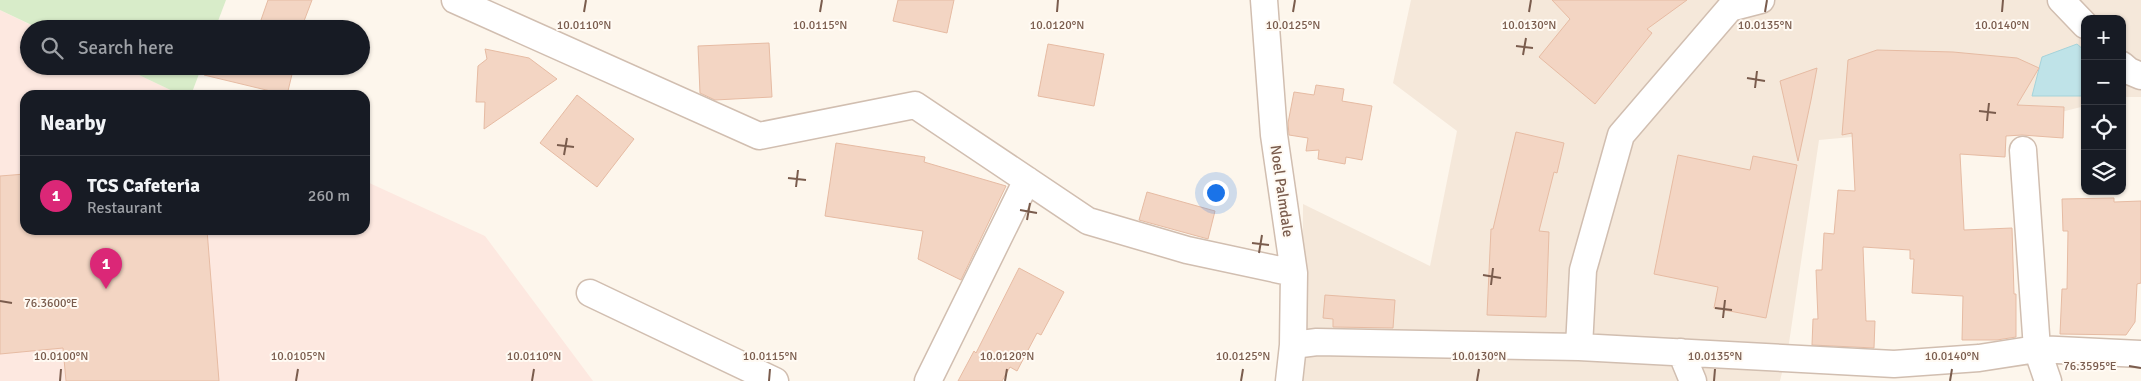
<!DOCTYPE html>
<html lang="en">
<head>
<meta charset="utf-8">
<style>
  :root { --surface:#171b24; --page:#242831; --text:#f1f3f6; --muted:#9ea1a6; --line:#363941; --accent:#db2777 }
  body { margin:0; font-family:Signika,sans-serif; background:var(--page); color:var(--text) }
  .controls { position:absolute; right:15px; top:15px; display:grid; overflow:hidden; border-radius:10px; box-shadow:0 1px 4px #0004 }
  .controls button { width:45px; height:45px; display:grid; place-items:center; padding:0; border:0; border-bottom:1px solid var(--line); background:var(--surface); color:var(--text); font:25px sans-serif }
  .you { position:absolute; left:1215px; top:192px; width:18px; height:18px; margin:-12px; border:4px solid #fff; border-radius:50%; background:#1a73e8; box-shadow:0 0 0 8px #1a73e833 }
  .badge { display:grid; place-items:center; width:32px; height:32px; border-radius:50%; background:var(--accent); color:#fff; font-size:16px; font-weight:700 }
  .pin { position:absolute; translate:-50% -41px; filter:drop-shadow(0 1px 2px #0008) }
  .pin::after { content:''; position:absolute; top:26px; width:18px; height:15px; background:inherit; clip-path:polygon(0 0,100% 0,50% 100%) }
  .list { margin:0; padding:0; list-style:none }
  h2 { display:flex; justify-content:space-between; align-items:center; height:65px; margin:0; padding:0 20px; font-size:21px }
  h2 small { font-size:16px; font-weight:400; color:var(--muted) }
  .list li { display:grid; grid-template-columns:32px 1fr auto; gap:15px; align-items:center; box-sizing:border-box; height:80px; padding:0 20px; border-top:1px solid var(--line) }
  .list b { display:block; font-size:19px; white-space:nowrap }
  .list p { margin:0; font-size:16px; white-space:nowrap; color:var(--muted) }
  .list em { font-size:16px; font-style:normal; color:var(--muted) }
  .icon { flex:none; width:28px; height:28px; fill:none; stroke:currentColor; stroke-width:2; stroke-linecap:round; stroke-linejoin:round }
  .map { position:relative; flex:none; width:2141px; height:381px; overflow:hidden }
  .search { position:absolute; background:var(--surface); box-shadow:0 1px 4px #0004; left:20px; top:20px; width:350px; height:55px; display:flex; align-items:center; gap:12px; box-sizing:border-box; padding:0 18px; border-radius:28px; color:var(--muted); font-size:19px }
  .panel { position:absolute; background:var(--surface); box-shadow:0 1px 4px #0004; left:20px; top:90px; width:350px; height:145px; border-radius:15px }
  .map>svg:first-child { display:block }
</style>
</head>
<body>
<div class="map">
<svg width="2141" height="381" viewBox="0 0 2141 381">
  <rect width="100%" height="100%" fill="#fdf6ec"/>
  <!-- residential -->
  <path fill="#f5e8da" d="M1411 0H2141V97H2122V19H2085V106L2025 121 1819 140 1789 343 1780 381H1302L1303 204 1430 266 1457 131 1393 83Z"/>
  <!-- commercial -->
  <path fill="#fde8e0" d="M0 10 39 29H29V66H120L181 95H25V230H365V181L485 236 593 381H0Z"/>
  <!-- green -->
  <path fill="#d8ecc9" d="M0 0H226L215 29H40L0 10Z
    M120 66H202L191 95H181Z"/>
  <!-- water -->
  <path fill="#bfe3e8" stroke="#a5d3da" d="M2077 44 2085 51V96H2032L2042 57Z"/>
  <!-- building -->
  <path fill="#f3d5c3" stroke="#e6bba3" d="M268 0H312L301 29H283L261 20Z
    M898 0H954L947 33 893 21Z
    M1552 0H1687L1647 29 1652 33 1595 104 1539 57 1570 19Z
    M769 43 772 97 715 100 700 93 698 46Z
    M1048 44 1104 54 1094 106 1038 96Z
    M485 49 529 58 557 79 484 129 485 102H476L478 66 487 59Z
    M1877 50 1953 52 2017 58 2039 68 2017 105 2064 107 2063 138 2022 135 2006 136 2005 157 1960 154 1964 230 2012 228 2014 294H2016V337L1997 340H1962L1963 296 1912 293 1914 259H1910V250L1863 247 1866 321H1875L1874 348 1812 345 1813 319H1818L1816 270H1822L1824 233 1834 234 1838 190 1855 191 1852 133 1842 135 1848 60Z
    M205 66H294L287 95 204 75Z
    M1817 68 1811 100 1798 161 1780 81Z
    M1316 85 1344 89 1342 101 1372 106 1362 160 1346 157 1345 164 1318 159 1319 150 1306 151 1308 138 1289 135 1288 123 1294 92 1314 95Z
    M577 95 634 139 597 187 540 143Z
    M1516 132 1564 143 1557 173 1554 172 1539 231 1549 232 1546 317 1487 315 1491 229H1493Z
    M836 143 925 157 924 162 1006 186 961 280 918 259 923 231 825 216Z
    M1678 155 1750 170 1753 156 1797 165 1766 318 1714 308 1718 287 1654 274Z
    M25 174V230H207L219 381H66L63 348 0 354V176Z
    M1147 192 1215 211 1208 239 1139 220Z
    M2114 198V202L2141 201V283L2137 284 2135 322 2126 335 2060 334 2062 289H2067L2068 231H2063L2062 199Z
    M1019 268 1064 292 1041 335 1037 333 1017 371 1010 367 1002 381H958L974 351 976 353Z
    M1325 295 1395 300 1393 328 1333 327V319L1323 318Z"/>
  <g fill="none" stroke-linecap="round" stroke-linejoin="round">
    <!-- street casing -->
    <g stroke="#d1beb0" stroke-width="29">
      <path id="street" d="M455 0 759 136 915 105 1088 221 1187 250 1294 273
        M1264 0 1274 135 1294 273 1293 345 1289 381
        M2061 0 2085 25
        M2122 65 2129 71 2141 76
        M2023 150 2037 349 2048 381
        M590 293 775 381
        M1293 345 1317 342 1579 347 1894 364 1979 358 2037 349 2141 354
        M1579 347 1583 270 1621 135 1730 8 1761 0
        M1681 352 1693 381
        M928 381 1027 180"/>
    </g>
    <!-- street -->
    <use href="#street" stroke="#fff" stroke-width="26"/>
  </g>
  <!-- ticks -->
  <path fill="none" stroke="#7a5c4d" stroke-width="2" d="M584 12 586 0M820 12 822 0M1057 12 1058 0M1293 12 1295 0M1529 12 1531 0M1765 12 1767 0M2002 12 2003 0M1516 46 1533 48M1523 55 1526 38M1747 78 1765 81M1755 88 1757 71M1979 111 1996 113M1987 121 1989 103M557 145 574 147M564 155 567 138M788 178 806 180M796 187 798 170M1020 210 1037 213M1027 220 1030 203M1252 243 1269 245M1259 253 1262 235M1483 275 1501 278M1491 285 1493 268M0 301 12 303M1715 308 1732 310M1723 318 1725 300M2129 366 2141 368M60 381 61 369M296 381 298 369M532 381 534 369M769 381 770 369M1005 381 1007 369M1241 381 1243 369M1477 381 1479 369M1714 381 1715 369M1950 381 1952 369"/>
  <g text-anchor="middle" stroke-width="4" stroke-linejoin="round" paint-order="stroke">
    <!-- street labels -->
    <g font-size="15" fill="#7a5c4d" stroke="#fffaf3">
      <text transform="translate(1282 191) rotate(82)" y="5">Noel Palmdale</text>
    </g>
  </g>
  <g font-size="12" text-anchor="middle" fill="#7a5c4d" stroke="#fffaf3" stroke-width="4" stroke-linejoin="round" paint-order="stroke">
    <text x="584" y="29">10.0110°N</text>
    <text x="820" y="29">10.0115°N</text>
    <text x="1057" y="29">10.0120°N</text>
    <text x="1293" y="29">10.0125°N</text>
    <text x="1529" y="29">10.0130°N</text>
    <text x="1765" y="29">10.0135°N</text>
    <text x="2002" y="29">10.0140°N</text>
    <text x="51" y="307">76.3600°E</text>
    <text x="61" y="360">10.0100°N</text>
    <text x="298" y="360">10.0105°N</text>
    <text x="534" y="360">10.0110°N</text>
    <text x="770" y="360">10.0115°N</text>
    <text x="1007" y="360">10.0120°N</text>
    <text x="1243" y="360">10.0125°N</text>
    <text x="1479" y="360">10.0130°N</text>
    <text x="1715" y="360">10.0135°N</text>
    <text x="1952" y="360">10.0140°N</text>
    <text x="2090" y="370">76.3595°E</text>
  </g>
</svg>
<div class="controls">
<button>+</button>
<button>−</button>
<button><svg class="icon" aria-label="locate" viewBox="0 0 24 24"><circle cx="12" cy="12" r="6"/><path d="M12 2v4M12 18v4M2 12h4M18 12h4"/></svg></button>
<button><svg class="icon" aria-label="layers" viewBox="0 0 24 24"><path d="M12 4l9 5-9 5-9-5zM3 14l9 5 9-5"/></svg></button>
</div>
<div class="you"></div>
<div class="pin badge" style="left:106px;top:289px">1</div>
<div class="search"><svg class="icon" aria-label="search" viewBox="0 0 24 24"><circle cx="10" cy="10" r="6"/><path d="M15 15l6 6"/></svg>Search here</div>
<section class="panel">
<h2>Nearby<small></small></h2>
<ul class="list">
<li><span class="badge">1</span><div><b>TCS Cafeteria</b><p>Restaurant</p></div><em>260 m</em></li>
</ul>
</section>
</div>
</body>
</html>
